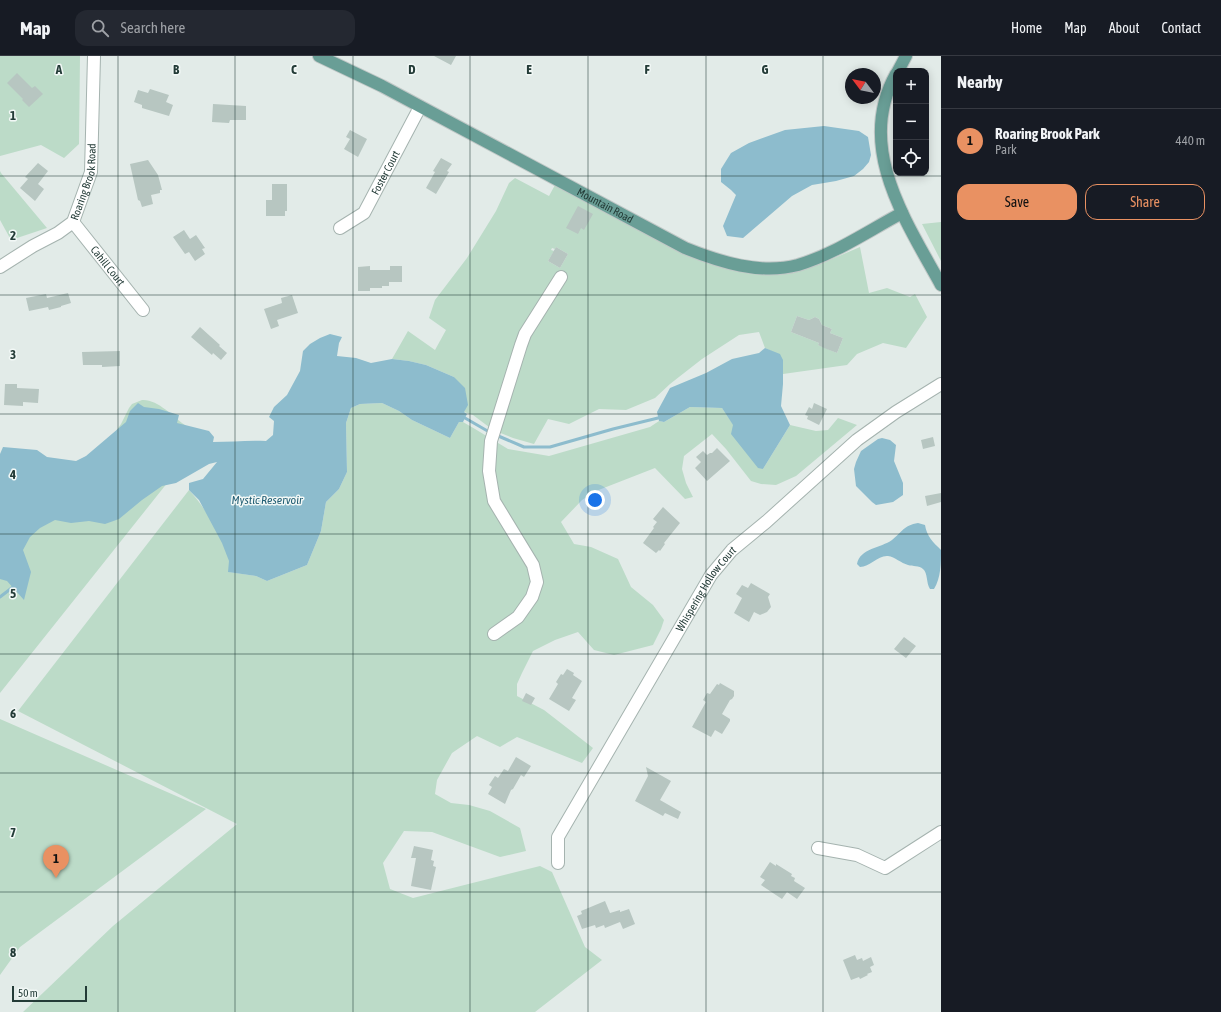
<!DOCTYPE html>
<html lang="en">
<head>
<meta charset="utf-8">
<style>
  :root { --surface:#171b24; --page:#242831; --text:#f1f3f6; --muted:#9ea1a6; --line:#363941; --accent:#e99162 }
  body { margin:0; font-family:"Asap Condensed",sans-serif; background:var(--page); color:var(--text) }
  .controls { position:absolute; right:12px; top:12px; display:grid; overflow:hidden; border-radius:8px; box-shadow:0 2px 10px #0003 }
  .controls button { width:36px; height:36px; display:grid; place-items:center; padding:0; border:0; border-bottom:1px solid var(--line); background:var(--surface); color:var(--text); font:20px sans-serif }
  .compass { position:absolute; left:845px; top:12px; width:36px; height:36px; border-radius:50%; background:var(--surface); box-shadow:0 2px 10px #0003; rotate:302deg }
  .scale { position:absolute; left:12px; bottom:10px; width:75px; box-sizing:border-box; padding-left:4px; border:2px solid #233b37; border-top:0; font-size:11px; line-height:14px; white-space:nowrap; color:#233b37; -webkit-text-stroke:3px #f2f8f6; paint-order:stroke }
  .you { position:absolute; left:595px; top:444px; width:14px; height:14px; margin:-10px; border:3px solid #fff; border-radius:50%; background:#1a73e8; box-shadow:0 0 0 6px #1a73e833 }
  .badge { display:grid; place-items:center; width:26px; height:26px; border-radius:50%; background:var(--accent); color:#111; font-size:13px; font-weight:700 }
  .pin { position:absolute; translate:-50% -33px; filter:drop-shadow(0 1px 2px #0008) }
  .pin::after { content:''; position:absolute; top:21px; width:14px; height:12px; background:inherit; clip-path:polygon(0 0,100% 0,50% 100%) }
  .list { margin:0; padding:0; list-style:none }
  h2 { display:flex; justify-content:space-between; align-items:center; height:52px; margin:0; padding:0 16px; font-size:17px }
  h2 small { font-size:13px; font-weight:400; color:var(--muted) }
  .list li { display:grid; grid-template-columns:26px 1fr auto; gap:12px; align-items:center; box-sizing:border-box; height:64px; padding:0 16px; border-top:1px solid var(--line) }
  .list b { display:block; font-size:15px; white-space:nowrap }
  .list p { margin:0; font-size:13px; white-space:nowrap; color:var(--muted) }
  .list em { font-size:13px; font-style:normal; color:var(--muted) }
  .actions { display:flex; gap:8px; padding:12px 16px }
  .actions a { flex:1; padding:9px 0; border:1px solid var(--accent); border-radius:12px; text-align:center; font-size:14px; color:var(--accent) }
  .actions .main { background:var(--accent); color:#111 }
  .icon { flex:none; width:22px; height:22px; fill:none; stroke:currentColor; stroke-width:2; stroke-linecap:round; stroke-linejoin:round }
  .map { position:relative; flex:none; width:941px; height:956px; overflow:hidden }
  header { display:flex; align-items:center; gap:24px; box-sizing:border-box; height:56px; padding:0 20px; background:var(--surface); border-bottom:1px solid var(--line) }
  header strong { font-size:19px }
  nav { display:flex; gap:22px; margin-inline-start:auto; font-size:14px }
  .search { width:280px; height:36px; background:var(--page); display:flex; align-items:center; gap:10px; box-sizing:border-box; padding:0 14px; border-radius:12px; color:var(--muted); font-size:15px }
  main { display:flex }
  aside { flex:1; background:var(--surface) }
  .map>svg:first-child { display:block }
</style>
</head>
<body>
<header>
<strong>Map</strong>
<div class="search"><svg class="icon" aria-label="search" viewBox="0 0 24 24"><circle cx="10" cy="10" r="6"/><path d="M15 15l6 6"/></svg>Search here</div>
<nav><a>Home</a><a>Map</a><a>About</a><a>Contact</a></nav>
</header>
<main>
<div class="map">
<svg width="941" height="956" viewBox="0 0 941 956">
  <rect width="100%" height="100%" fill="#e2ebe8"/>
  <!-- green -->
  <path fill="#bcdbc8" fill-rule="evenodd" d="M0 0H80L79 88 64 102 41 89 0 100Z
    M0 115 1 117 47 172 11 184 0 164Z
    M515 122 549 140 555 129 668 190 702 205 727 213 770 218 791 217 825 206 860 191 869 237 887 232 910 241 915 238 927 261 906 292 883 287 857 298 847 309 783 318C782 299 782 300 765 292L759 276 739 279 702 303 670 328 655 342 626 354 599 353 569 368 548 363 534 388 513 382 493 374 473 359 464 356 465 352 454 321 426 309 409 305 392 303 408 275 435 294 446 274 429 262 435 244 467 202 496 155 509 127ZM556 191 568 198 560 212 548 205 554 195 551 194 552 192 555 193ZM797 260 809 264 815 261 819 263 822 269 832 273 830 277 843 282 837 297 818 289 819 287 791 276Z
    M941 166V205L922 168Z
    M142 344C158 343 173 361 185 369 191 374 197 378 203 382L0 637V413H76L105 390 121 368 129 352 132 348Z
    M382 347 399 355 412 364 450 382 459 366H463L475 373 508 393 549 400 650 371 659 365 664 366 690 351 722 352 763 413 790 369 816 375 828 374 838 362 857 369 796 420 776 429 761 428 751 425 726 393 712 378 684 400 682 413 686 427 693 441 685 443 655 412 596 435 582 444 561 466 574 488 591 491 618 503 631 531 653 549 664 564 661 573 653 589 614 599 594 594 578 576 555 584 533 595 522 617 517 628V640L544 654 593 692 582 707 517 681 500 691 477 680 452 697 437 724 435 738 451 747 469 749 490 755 520 772 526 795 500 801 432 776 404 775 383 807 390 833 413 842 540 810 552 816 585 891 602 904 535 956H23L113 870 237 768 18 655 189 434C204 450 224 482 229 504 230 508 229 512 229 516L256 520 267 525 307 509 321 475 326 446 339 433 347 416 346 367 351 352 360 348Z
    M0 663 206 753 20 891 0 919Z"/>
  <!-- water -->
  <path fill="#8dbccd" d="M824 70 859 75 868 81 871 99 869 106 863 113 854 120 836 125 812 129 792 140 743 182 727 180 723 170 736 139 731 134 721 126V113L731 97 749 87 785 74Z
    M330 278 342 281 339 287 337 300 356 302 371 307 392 303 409 305 426 309 454 321 465 332 468 349 464 356 467 358 463 366H459L450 382 412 364 399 355 382 347 360 348 351 352 346 367 347 416 339 433 326 446 321 475 307 509 267 525 256 520 228 516 229 505 222 487 199 444 189 434V427L203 423 217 406 209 408 176 427 162 430 142 444 119 463 105 468 89 465 71 467 55 464 40 472 30 481 23 494 31 516 24 544 7 525 0 523V398L3 391 37 394 47 401 76 405 86 400 126 366 130 355 138 347 144 351 159 353 179 359 177 367 209 375 214 381 213 386C231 386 248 384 266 385L273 379 274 365 269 361 274 351 287 339 300 315 303 295 310 288 320 282Z
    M765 292 780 298 783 304V328L781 350 790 369 763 413 758 412 731 378 733 369 722 352 690 351 664 366 659 365 657 356 670 332 706 317 732 303 759 297Z
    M882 382 890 384 896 389 894 405 903 427V439L893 446 876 449 872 446 856 430 854 413 856 406 861 395 878 383Z
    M918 467 925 469C927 481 933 486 941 494 941 507 941 522 934 533H930C926 527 928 517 923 513 919 509 913 511 908 509 901 507 895 501 888 500 878 499 870 511 860 511L857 508C860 492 881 492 892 484 902 476 904 469 918 467Z"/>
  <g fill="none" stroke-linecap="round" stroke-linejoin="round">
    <!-- stream -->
    <path stroke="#8dbccd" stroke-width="3" d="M465 362 491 377
      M496 379 524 391H550L613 373 658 362
      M0 541 13 531"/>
  </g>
  <!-- building -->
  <path fill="#b7c6c1" d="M434 0H456L451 9Z
    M17 17 32 32 35 30 43 38 29 51 22 44 23 43 7 27Z
    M150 33 169 39 166 46 173 49 169 60 142 52V49L134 46 138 34 148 37Z
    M213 48 246 50V64H230L229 67 212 66Z
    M350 74 367 83 358 101 344 93 350 83 346 81Z
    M441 102 452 108 447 115 449 116 436 138 426 132 435 116 433 115Z
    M148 104 158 119 162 134H160V137L151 139 153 148 142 151 140 145 138 144 130 108Z
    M38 107 48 115 38 128 44 133 35 145 20 132 28 123 25 121Z
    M272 128H287V155H285V160H266V144H272Z
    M578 150 593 158 584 174 581 172 578 178 566 172Z
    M184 174 190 183 196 179 205 192 202 193 205 198 195 205 189 196 185 198 173 181Z
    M556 191 568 198 560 212 548 205Z
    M370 210V214H390V210H402V226H389V230H382V232H370V235H358V211Z
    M68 237 71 247 61 250V251L49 254 48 251 29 255 26 242 46 238 47 242Z
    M292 239 298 257 277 264 279 270 271 273 264 253 282 247 281 242Z
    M797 260 809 264 815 261 819 263 822 269 832 273 830 277 843 282 837 297 824 292 818 289 819 287 791 276Z
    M200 271 220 289 219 290 227 297 221 304 213 297 212 299 191 281Z
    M120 295V310L102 311V309H83L82 296Z
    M5 328H17V332L39 333 38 347 23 346V350L4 349Z
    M814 347 827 353 819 369 807 363 808 360 805 359 809 351 812 353Z
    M933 381 935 390 923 393 921 384Z
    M717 392 730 405 707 425 695 412 701 406 696 401 703 395 707 399 710 397H712Z
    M941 437V446L927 450 925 440Z
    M663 451 680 467 664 487 665 488 660 495 659 494 656 497 643 487 654 472 653 471 657 466 653 463Z
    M751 527 770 538 768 541 771 551 767 556 760 559 754 556 749 566 734 557 742 542 736 538 742 529 748 532Z
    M904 581 916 590 906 602 894 593Z
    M567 613 574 617 573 619 582 625 572 642 576 644 569 655 549 643 558 628 556 626 561 618 563 619Z
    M720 627 734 635V640L732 643 730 644 722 658 730 663V665L722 678 715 674 711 681 692 671 706 646 703 644 707 637 710 638 717 628 719 629Z
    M526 637 535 642 531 649 522 645Z
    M516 701 531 710 524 721 521 719 513 733 511 734 505 748 488 738 492 731 489 729 495 720 498 722 504 713 508 715Z
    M646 711 671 725 660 744 681 756 678 763 665 757 663 760 635 745 648 720Z
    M414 790 433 794 431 804 434 805 433 810 436 811 431 834 411 830 416 802H411Z
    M770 806 776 810V808L792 818 791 820 795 822 794 825 805 832 797 843 787 836 782 843 761 829 765 824 760 821Z
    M605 845 610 857 620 854V856L629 853 635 868 623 873 620 866 605 872 604 869 596 872 595 869 582 873 577 860 582 858 581 855Z
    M855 899 857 904 862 902 863 905 871 901 874 909 870 911 872 916 867 918 868 919 860 923 859 921 851 924 843 904Z"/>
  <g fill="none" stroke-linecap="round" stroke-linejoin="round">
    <!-- minor casing -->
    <g stroke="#a5b3af" stroke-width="14">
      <g id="minor">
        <path id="s1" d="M73 166 143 254"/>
        <path id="s2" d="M340 172 364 157 420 51"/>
        <path id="s3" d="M0 211 33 190 58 177 73 166 91 116 94 0"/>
        <path d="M494 578 518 561 532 541 537 526 533 509 494 445 489 415 491 385 521 289 525 278 561 221"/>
        <path d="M818 792 857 799 885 812 941 776"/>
        <path id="s4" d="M558 807V781L711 519 732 494 766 466 857 384 896 356 941 328"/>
      </g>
    </g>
    <!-- major casing -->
    <g stroke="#c1c8c7" stroke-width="14">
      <g id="major">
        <path id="s5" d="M319 0 382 30 685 192C720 206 760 219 798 209 835 198 868 175 902 157"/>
        <path d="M898 15 906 0"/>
        <path d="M896 18C855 91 906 165 941 229"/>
      </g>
    </g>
    <!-- minor -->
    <use href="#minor" stroke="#fff" stroke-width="12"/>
    <!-- major -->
    <use href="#major" stroke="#699e96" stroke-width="12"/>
  </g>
  <!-- grid -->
  <path fill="none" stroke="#233b37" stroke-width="1" stroke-opacity="0.55" d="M118 0V956M235 0V956M353 0V956M470 0V956M588 0V956M706 0V956M823 0V956M0 120H941M0 239H941M0 358H941M0 478H941M0 598H941M0 717H941M0 836H941"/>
  <g text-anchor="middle" stroke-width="3" stroke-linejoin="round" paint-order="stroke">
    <!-- street labels -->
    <g font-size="11" fill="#233b37" stroke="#f2f8f6">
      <text dy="4" stroke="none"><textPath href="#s2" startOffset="74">Foster Court</textPath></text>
      <text dy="4" stroke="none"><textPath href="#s3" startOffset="128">Roaring Brook Road</textPath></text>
      <text dy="4" stroke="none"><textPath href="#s5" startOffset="323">Mountain Road</textPath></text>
      <text dy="4" stroke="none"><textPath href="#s1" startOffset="56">Cahill Court</textPath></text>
      <text dy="4" stroke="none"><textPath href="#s4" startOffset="315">Whispering Hollow Court</textPath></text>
    </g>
    <!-- water labels -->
    <g font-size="12" font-style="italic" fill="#215d73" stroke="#f2f8f6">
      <text x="267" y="448">Mystic Reservoir</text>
    </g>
  </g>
  <g font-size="13" text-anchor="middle" font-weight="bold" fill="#233b37" stroke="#f2f8f6" stroke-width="3" stroke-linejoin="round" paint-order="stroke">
    <text x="59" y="18">A</text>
    <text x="176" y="18">B</text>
    <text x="294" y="18">C</text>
    <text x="412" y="18">D</text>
    <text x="529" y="18">E</text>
    <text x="647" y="18">F</text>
    <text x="765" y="18">G</text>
    <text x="13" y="64">1</text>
    <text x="13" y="184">2</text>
    <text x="13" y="303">3</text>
    <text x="13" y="423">4</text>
    <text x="13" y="542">5</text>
    <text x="13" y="662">6</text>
    <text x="13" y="781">7</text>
    <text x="13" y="901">8</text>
  </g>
</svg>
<div class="controls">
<button>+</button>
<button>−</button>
<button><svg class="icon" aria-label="locate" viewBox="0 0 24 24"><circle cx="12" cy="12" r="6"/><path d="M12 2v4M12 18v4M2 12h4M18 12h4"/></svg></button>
</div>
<svg class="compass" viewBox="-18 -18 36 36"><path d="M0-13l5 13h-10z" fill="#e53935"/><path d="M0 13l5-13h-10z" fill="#9ea1a6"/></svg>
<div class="scale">50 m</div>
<div class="you"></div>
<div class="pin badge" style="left:56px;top:822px">1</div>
</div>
<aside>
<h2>Nearby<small></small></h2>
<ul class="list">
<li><span class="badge">1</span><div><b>Roaring Brook Park</b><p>Park</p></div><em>440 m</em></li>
</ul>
<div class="actions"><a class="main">Save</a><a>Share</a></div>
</aside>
</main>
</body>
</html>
